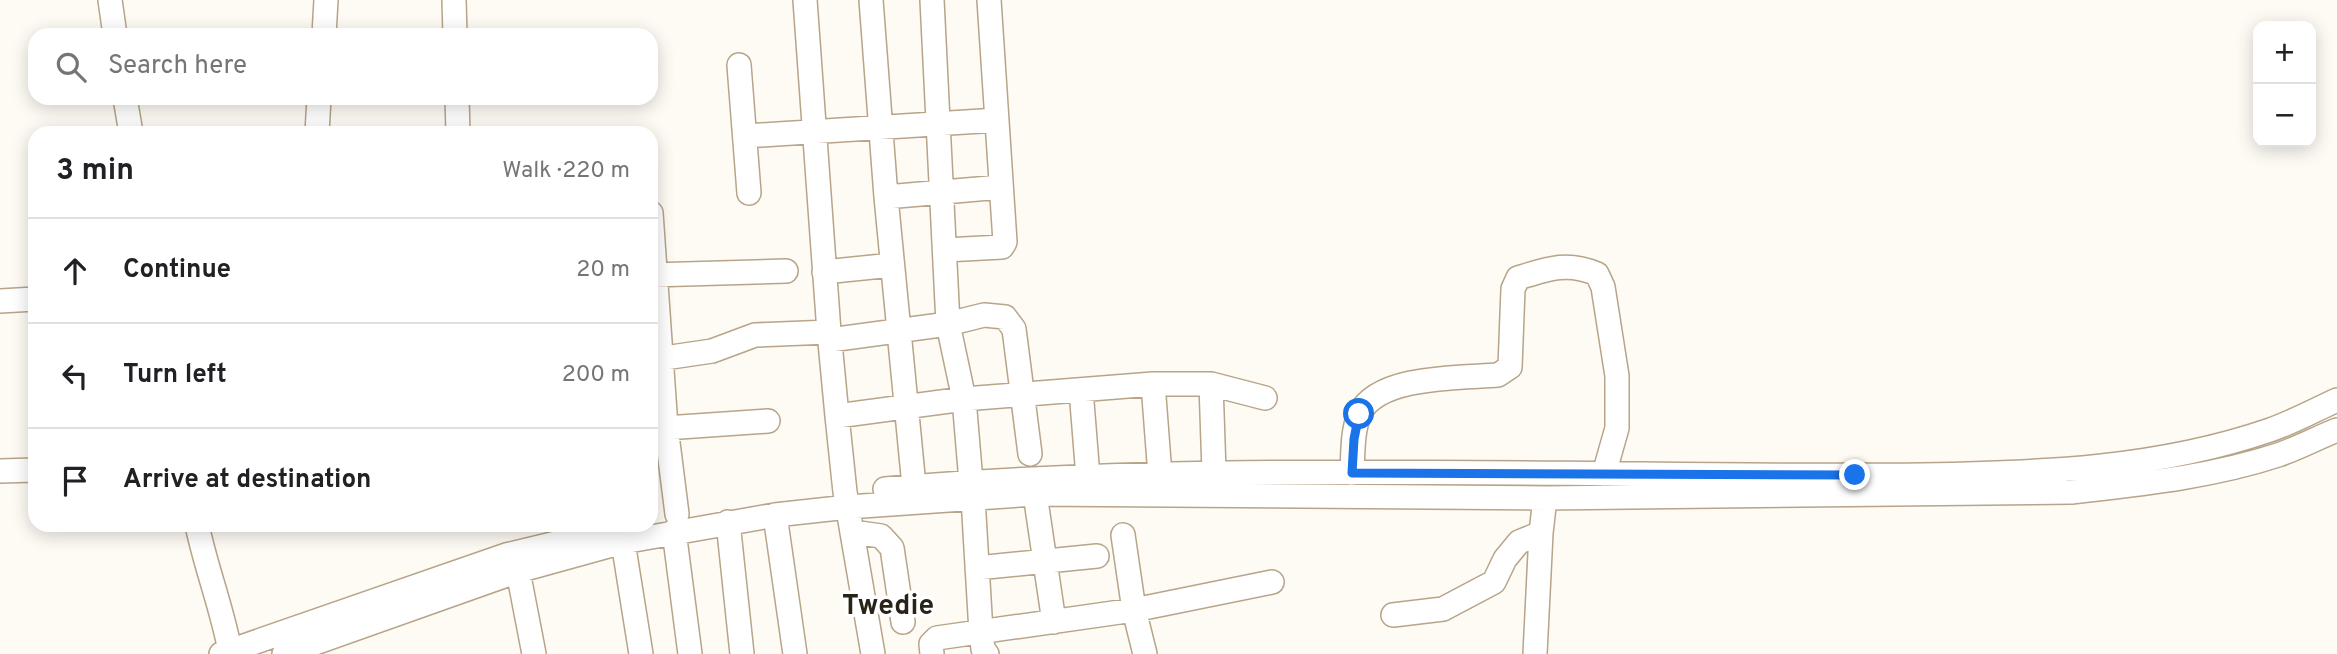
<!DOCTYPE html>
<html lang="en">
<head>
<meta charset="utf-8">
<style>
  :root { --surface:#fff; --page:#f2f2f2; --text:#202124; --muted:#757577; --line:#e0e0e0 }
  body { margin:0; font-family:Overpass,sans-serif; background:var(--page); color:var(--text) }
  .controls { position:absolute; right:21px; top:21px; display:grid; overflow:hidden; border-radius:14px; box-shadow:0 4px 18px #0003 }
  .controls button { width:63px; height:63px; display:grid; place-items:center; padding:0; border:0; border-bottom:2px solid var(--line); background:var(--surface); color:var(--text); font:35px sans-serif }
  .stop { position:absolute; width:21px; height:21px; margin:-16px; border:5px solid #1a73e8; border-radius:50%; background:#fff }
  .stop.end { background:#1a73e8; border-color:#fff; box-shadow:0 2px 7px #0008 }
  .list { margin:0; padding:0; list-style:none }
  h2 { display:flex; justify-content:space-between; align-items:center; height:91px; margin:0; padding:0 28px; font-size:30px }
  h2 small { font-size:23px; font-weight:400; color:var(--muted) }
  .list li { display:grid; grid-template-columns:46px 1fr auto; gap:21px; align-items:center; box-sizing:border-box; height:105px; padding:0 28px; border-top:2px solid var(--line) }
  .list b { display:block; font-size:26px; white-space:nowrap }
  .list em { font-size:23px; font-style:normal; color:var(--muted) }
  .icon { flex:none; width:38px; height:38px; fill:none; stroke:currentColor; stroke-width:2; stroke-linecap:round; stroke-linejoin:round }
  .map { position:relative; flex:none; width:2337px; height:654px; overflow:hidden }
  .search { position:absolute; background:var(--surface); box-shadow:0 4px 18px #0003; left:28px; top:28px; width:630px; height:77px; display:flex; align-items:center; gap:18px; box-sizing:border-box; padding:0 24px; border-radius:21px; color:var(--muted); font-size:26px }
  .panel { position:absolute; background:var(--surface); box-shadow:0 4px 18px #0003; left:28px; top:126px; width:630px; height:406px; border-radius:21px }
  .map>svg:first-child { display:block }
</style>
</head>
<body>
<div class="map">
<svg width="2337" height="654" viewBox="0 0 2337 654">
  <rect width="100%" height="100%" fill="#fefaf4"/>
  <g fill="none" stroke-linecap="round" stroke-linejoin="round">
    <!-- minor casing -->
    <g stroke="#b7a489" stroke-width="26">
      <path id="minor" d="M110 0 115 35
        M454 0 455 35
        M805 0 829 332 837 416 845 492 873 654
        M871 0 886 197 914 486
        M932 0 948 324 964 399 971 482
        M324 35 326 0
        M739 65 749 193
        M125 98 131 133
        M457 98 458 133
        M317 133 319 98
        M745 136 997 120
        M886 197 1001 187
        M651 213 666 427 677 514
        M945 250 1002 247 1005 242 989 0
        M824 272 892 265
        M651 275 786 271
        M0 301 35 299
        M830 340 948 324 984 315 1005 317 1014 329 1030 454
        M651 360 712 351 755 335 829 332
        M1153 384 1160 475
        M1211 384 1214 472
        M1081 390 1088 477
        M837 416 964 399 1153 384H1211L1265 398
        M651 429 768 421
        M0 471 35 470
        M1352 473C1353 454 1352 430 1360 413 1379 375 1461 378 1498 375L1510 367 1513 289 1518 278C1547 269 1567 261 1597 274L1603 287 1617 376V428L1604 474
        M885 489C1136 467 1390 472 1642 474 1735 475 1828 476 1921 475 2039 473 2157 469 2270 430 2293 422 2315 410 2337 400
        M1035 494 1054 622
        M973 498 981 632 983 649 987 654
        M775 515 795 654
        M728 522 742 654
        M197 525C206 568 222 608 230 651
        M674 531 690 654
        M853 532 881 536 892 548 903 622
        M1123 535 1134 610 1145 654
        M623 542 641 654
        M977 568 1097 556
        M518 571 534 654
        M1393 615 1443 609 1494 582 1505 559 1519 542 1541 533
        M221 654 506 555 627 526
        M284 654 518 571 623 542 775 515 848 507 1035 494 1545 498 2072 492C2141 484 2211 477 2278 455 2298 448 2317 438 2337 430
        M932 654 931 644 937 638 1134 610 1272 582
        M1535 654 1541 533 1545 498"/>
    </g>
    <!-- minor -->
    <use href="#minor" stroke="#fff" stroke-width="23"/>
  </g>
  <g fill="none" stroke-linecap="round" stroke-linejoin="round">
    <!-- route -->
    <path stroke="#1a73e8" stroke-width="9" d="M1359 414 1354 439 1352 473 1855 475"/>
  </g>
  <g text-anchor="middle" stroke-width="7" stroke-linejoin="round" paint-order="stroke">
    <!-- quarter labels -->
    <g font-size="28" font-weight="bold" fill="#292217" stroke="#fff">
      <text x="888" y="614">Twedie</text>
    </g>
  </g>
</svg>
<div class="controls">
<button>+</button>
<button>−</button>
</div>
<div class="stop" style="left:1359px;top:414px"></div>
<div class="stop end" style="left:1855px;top:475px"></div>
<div class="search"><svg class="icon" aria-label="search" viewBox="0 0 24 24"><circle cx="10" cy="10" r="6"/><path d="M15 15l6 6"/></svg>Search here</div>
<section class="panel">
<h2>3 min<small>Walk · 220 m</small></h2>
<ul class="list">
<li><svg class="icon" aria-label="ahead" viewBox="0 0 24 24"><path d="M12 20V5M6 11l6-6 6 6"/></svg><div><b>Continue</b></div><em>20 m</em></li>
<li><svg class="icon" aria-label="left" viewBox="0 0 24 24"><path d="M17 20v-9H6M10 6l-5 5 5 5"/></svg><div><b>Turn left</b></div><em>200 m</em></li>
<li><svg class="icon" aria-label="arrive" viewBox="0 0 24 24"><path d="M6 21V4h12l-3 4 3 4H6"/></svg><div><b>Arrive at destination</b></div></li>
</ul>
</section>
</div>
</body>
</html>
